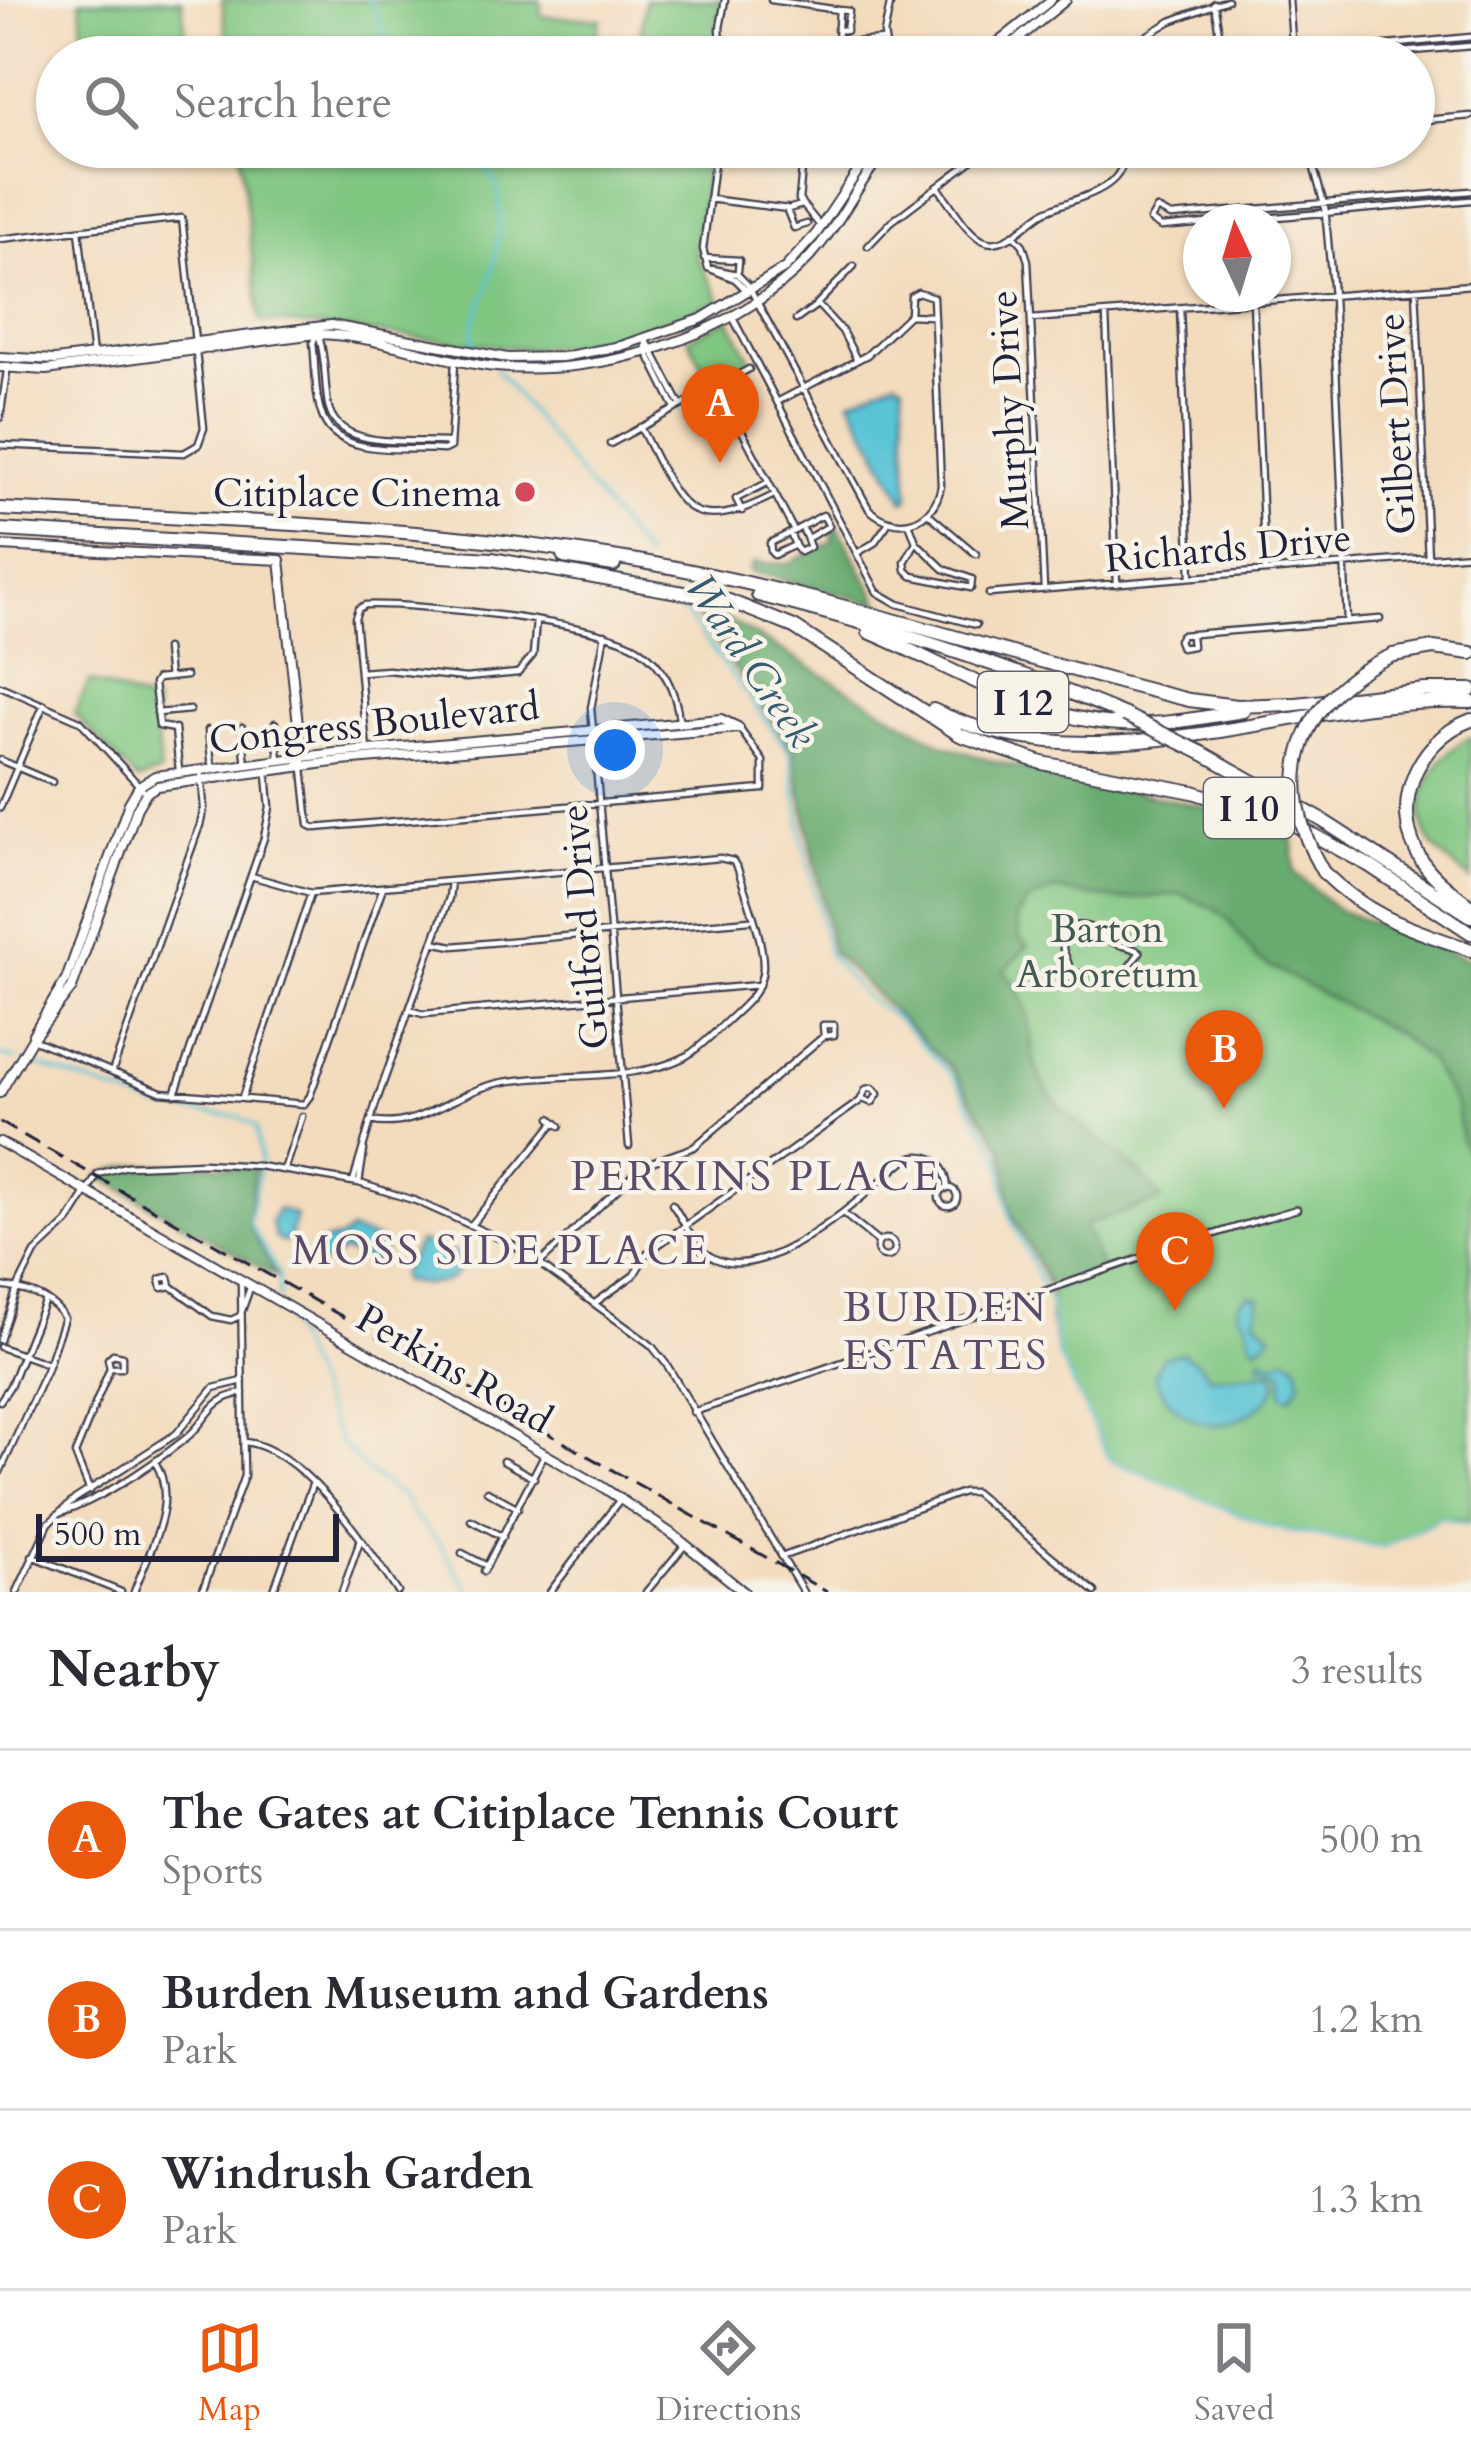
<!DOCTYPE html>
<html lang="en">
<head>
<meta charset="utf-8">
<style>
  :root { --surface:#fff; --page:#f2f2f3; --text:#2b2b33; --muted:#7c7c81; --line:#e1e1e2; --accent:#ea580c }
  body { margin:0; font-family:Cardo,serif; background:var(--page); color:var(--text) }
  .compass { position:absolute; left:1183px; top:204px; width:108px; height:108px; border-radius:50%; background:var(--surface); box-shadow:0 3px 9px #0004; rotate:356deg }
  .scale { position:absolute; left:36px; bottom:30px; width:303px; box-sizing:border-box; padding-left:12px; border:6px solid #22223b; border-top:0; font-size:33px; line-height:42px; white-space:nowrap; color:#22223b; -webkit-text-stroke:9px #f7f3e8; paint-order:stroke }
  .you { position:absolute; left:615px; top:750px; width:42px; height:42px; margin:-30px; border:9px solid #fff; border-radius:50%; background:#1a73e8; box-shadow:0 0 0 18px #1a73e833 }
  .badge { display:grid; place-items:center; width:78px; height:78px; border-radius:50%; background:var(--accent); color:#fff; font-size:39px; font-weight:700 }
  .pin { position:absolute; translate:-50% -99px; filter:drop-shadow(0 3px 6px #0008) }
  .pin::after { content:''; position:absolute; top:63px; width:42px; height:36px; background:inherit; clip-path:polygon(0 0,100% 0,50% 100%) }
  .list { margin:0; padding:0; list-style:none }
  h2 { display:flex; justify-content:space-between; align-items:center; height:156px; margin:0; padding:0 48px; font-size:51px }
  h2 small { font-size:39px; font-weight:400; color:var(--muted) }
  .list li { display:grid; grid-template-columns:78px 1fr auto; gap:36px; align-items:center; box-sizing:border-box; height:180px; padding:0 48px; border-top:3px solid var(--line) }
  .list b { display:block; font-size:45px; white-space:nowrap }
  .list p { margin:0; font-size:39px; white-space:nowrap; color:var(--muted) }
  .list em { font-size:39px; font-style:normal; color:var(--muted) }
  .icon { flex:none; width:66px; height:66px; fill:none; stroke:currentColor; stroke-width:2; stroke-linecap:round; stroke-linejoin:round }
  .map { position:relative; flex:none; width:1471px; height:1592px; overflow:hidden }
  .search { position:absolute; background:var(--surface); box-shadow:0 3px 9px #0004; left:36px; right:36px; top:36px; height:132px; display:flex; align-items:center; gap:30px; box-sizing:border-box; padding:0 42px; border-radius:66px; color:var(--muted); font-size:45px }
  .sheet { height:696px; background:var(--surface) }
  nav { display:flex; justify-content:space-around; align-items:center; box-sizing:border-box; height:168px; border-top:3px solid var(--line); background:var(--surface); font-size:33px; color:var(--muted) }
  nav a { display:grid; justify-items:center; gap:6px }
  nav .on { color:var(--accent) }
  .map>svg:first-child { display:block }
</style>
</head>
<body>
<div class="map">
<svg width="1471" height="1592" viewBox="0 0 1471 1592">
  <rect width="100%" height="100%" fill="#f7f3e8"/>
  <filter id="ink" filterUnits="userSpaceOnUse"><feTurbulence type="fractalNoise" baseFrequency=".00833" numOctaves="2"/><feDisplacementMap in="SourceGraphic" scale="24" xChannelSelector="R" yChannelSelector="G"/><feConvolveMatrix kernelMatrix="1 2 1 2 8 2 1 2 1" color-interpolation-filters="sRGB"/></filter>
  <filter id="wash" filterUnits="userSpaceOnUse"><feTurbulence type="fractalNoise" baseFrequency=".004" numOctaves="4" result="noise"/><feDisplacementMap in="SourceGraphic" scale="48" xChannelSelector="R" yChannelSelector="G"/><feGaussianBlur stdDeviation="2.7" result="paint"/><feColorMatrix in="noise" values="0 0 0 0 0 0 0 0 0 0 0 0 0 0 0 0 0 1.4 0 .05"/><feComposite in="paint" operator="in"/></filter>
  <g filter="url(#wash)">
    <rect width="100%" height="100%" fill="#f3dbbd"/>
    <!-- green -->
    <path fill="#7fc681" stroke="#50745e" stroke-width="3" d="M80 0H182L188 57H85Z
      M222 0H540L541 16 601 19 591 55 639 47 645 0H721L716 32 718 57H229Z
      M239 147H710L696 256 721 301 607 340 529 349 260 321Z
      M729 319 752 361 711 382 688 338Z
      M686 600 696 601 943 745 991 761 1224 811 1293 840 1294 872 1337 910 1471 960V1520L1442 1517 1383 1547 1269 1527 1110 1460 1058 1354 1050 1317 1051 1290 1012 1214 1003 1149 952 1070 832 952 793 751Z
      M89 681 154 704 160 772 138 781 74 714Z
      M1471 737V880C1456 867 1432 851 1425 832 1412 796 1438 752 1471 737Z"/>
    <!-- forest -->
    <path fill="#67ab6f" stroke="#465" stroke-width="3" d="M838 527 881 605 749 571 753 563 787 564 833 541 831 531Z
      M686 600 696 601 943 745 991 761 1224 811 1293 840 1294 872 1337 910 1471 960V1158L1462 1141 1456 1106 1429 1060 1399 1035 1257 959 1227 919 1214 908 1181 894 1118 900 1054 890 1027 902 1016 918 1019 938 1028 946 1004 971C1045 1016 1018 1045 1047 1090 1076 1135 1134 1154 1161 1200L1084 1225 1102 1270 1051 1290 1012 1214 1003 1149 953 1070 832 952 793 751Z
      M211 1165 255 1168 248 1223 276 1276 99 1176C130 1159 177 1166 211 1165Z"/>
    <!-- water -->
    <path fill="#5ac4d5" stroke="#3e7388" stroke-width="3" d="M896 379 903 384 909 497 904 501 850 400Z
      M278 1209 296 1215 290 1237 283 1243 275 1238 271 1221Z
      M350 1231 381 1241 384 1255 374 1261 344 1251 324 1263 315 1262 313 1257 322 1242 342 1238Z
      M419 1242 458 1254 461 1265C451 1290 423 1285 401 1281V1273Z
      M1249 1295 1260 1298 1256 1319 1272 1335 1258 1347 1252 1344 1247 1322 1238 1312 1239 1303Z
      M1182 1353 1200 1364 1210 1377 1273 1372 1277 1382C1271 1401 1262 1406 1245 1416 1207 1438 1170 1413 1154 1375L1163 1357Z
      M1263 1357 1274 1363 1287 1357 1298 1365 1301 1382 1290 1398 1282 1393 1283 1371 1259 1363Z"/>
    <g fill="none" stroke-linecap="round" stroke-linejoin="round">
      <!-- stream -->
      <path stroke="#5ac4d5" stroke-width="3" d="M369 0 394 57
        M463 147C475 157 488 169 495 183 506 204 494 274 485 295 478 312 467 332 476 349
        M495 368 646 558
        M672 596 790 753 803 840 828 954 864 996 898 1020 954 1078 999 1154 1009 1215 1051 1305 1058 1354 1110 1460 1269 1527 1383 1547 1442 1517 1471 1525
        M0 1055 16 1059
        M25 1061 161 1108 239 1117 256 1127 261 1161 249 1222 279 1274V1297
        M281 1307 340 1443 368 1472 405 1498 412 1514 438 1541 470 1592"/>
    </g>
  </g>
  <g filter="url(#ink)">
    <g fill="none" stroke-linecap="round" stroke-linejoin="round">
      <!-- street casing -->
      <g stroke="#413e4e" stroke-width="9">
        <path id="street" d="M771 0 839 10 837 43
          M1289 0 1293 54
          M1214 3 1223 57
          M837 29 846 31 849 11 839 10
          M1293 54 1471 37
          M722 57 720 28 725 0
          M835 57 837 43 884 40
          M888 57 884 34 891 0
          M1111 57 1171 21 1227 0
          M1344 57 1471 46
          M1414 121 1471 116
          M804 147 799 200 821 227
          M1308 147 1325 208 1333 296 1347 622
          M788 152 804 151
          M938 187C950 202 968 237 987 242 1008 247 1027 222 1044 212 1065 201 1094 197 1112 181 1123 171 1124 161 1124 147
          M1471 191 1171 216 1157 209 1150 220 1161 227 1471 200
          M709 199 788 209 802 205
          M786 208 794 228 807 224
          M79 230 93 356
          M1013 234 1023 245 1028 261 1044 589
          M0 239 182 218 204 428 198 445 184 453 0 445
          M868 246 891 222 990 147
          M704 258 739 260 738 271
          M708 268 703 249 716 147
          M745 289 735 279 708 268 737 274 748 285 869 509C897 535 934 524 941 486L933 297 918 292 911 296 910 315
          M1416 289 1428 558
          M1253 302 1265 571
          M817 304 842 331 857 360
          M1180 308 1191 577
          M1106 314 1117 584
          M1031 319 1471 285
          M734 320 877 592 898 604 976 625
          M796 320 814 307 854 266
          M316 334 313 343C316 366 314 396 323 418 339 458 409 447 444 450L450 447
          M319 337C326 358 324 382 328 404 336 451 409 439 446 442L450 447
          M718 385 794 531 823 515 829 526 808 538
          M777 402 867 355 909 315 932 316
          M675 408 646 350V339L680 404
          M0 418 7 371
          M640 427C679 501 683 541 774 495
          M610 444 749 369
          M450 447 455 362
          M742 511 736 499 767 483
          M930 515 976 554
          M909 523 916 542 905 562 906 570 912 576 971 588 972 579 944 569 916 542
          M790 533 795 545 774 555 771 552 770 543 794 531
          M795 546 800 552 810 547 802 527
          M857 553 874 543 887 525
          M989 594 1471 554
          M605 634 591 708 629 1146
          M1191 636 1192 646 1181 648 1178 640 1181 635 1380 619
          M166 649 169 678
          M360 672 388 670 466 678 518 673 533 655 536 622
          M0 686 80 721 146 793
          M157 713 190 710
          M275 723 279 759
          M242 727 246 765
          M208 730 212 767
          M367 751 355 618 358 609 365 605C416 603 602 622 640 649 664 666 676 692 679 720
          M0 760 52 782
          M303 768 309 825 315 828 763 789V761L739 728
          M179 771 175 729 159 726 154 684 157 679 186 676
          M0 808 44 704
          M251 876 311 893 720 858 733 861 738 869C747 899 763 936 763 967 762 991 745 1004 729 1019 716 1031 703 1045 688 1055 638 1084 555 1071 499 1083 454 1092 417 1132 371 1121
          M433 942 453 946 750 920
          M1069 977 1088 971 1120 979 1140 952C1131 946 1120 947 1110 941 1095 932 1093 923 1072 926L1063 934V949L1072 973
          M409 1010 423 1014 759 985
          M32 1039 161 1092 304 1104 310 1096 383 887
          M112 1072 200 825 204 808 201 769
          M175 1094 264 838 270 807 267 774
          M242 1098 311 893
          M551 1118 560 1126
          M284 1170 302 1116
          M353 1182 376 1103 449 898 451 881
          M359 1183 364 1150
          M939 1197a9 9 0 1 1 18 0a9 9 0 1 1-18 0Z
          M672 1204C683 1219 693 1246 710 1256 765 1291 869 1191 907 1158 932 1151 946 1164 948 1189
          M845 1215 877 1241
          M471 1225 555 1122
          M877 1248a9 9 0 1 1 18 0a9 9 0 1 1-18 0Z
          M540 1263 643 1165 694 1147 824 1036 834 1035V1025H823L824 1036
          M0 1286C23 1289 53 1297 64 1318L46 1371 0 1472
          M171 1286 162 1288 160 1279 169 1277 171 1286 212 1316 231 1320 240 1316
          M595 1303 634 1275 647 1253 860 1101 866 1089 873 1088 878 1094 872 1103 863 1099
          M240 1316 250 1288
          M0 1340 17 1289 35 1253 68 1222 98 1174 126 1166 203 1163 259 1166 359 1183 416 1201 512 1244 651 1345 667 1365 803 1592
          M0 1347 48 1364
          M0 1401 10 1386 45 1300
          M693 1412C896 1348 1093 1268 1297 1209
          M245 1442C304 1449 366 1545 398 1592
          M503 1461 534 1478
          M90 1491 75 1454 110 1368 108 1359 113 1354 122 1356V1368H110
          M487 1491 518 1508
          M61 1513C104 1498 149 1467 185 1439 210 1420 207 1399 243 1393
          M471 1520 503 1537
          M462 1553 487 1566
          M32 1556 121 1592
          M781 1557 963 1492H974L1095 1592
          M484 1571 545 1453
          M17 1592 49 1523 75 1499 176 1434 214 1388 243 1381
          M134 1592C148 1552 180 1502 155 1462
          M202 1592 244 1476 241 1282
          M273 1592 312 1485
          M342 1592 360 1541
          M550 1592 621 1498
          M646 1592 686 1544"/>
      </g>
      <!-- secondary casing -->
      <g stroke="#413e4e" stroke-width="12">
        <path id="secondary" d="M980 57 1051 0
          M996 57 1066 0
          M0 357 55 360 331 325 507 358 562 357 621 346 701 319 785 268 816 234 874 147
          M0 367 46 370 316 334C378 335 435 361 496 367 603 377 733 337 808 259 840 225 858 182 888 147
          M0 546 280 560 302 761
          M33 1034 66 980 129 803 139 786 155 776 335 753 721 719 738 727
          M0 1093 32 1039 72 988 137 808 146 793 157 786 341 761 739 728
          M0 1142 601 1486 675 1536 744 1592"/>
      </g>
      <!-- highway casing -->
      <g stroke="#413e4e" stroke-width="16">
        <path id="highway" d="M0 509C215 520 431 525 643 562 829 594 1006 656 1189 700L1237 706 1290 704
          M0 530 492 559 729 601 794 627 960 735 1042 763 1193 792 1293 824 1370 866 1471 933
          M564 557 614 565
          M758 595C883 626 1006 665 1125 715
          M869 632C951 666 1031 720 1122 724 1163 726 1203 717 1243 711
          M1393 655 1433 648 1471 653
          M1287 705 1425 690H1471
          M933 710C1104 792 1293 695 1471 702
          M1204 754 1320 819 1471 916
          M1323 872C1372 919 1409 928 1471 950
          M1470 906C1453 892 1434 879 1422 861 1388 809 1415 741 1471 720"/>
      </g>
      <!-- street -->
      <use href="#street" stroke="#fff" stroke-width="4.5"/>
      <!-- secondary -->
      <use href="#secondary" stroke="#fff" stroke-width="8"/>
      <!-- highway -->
      <use href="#highway" stroke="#fff" stroke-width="12"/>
      <!-- rail -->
      <path stroke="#22223b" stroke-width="3" stroke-dasharray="18 9" stroke-linecap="butt" d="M0 1122 827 1592"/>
      <!-- highway-bridge casing -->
      <g stroke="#413e4e" stroke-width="16" stroke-linecap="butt">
        <path id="highway-bridge" d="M1125 715 1204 754
          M1323 872C1270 782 1297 696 1393 655"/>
      </g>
      <!-- highway-bridge -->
      <use href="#highway-bridge" stroke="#fff" stroke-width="12"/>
    </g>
  </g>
  <!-- markers -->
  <circle fill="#d1495b" stroke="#f7f3e8" stroke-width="4.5" cx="525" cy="492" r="12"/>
  <g text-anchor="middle" stroke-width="9" stroke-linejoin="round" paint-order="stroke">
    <!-- shield labels -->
    <g fill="#f7f3e8" stroke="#62616f" stroke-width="3">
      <rect x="978" y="672" width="90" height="60" rx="9"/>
      <rect x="1204" y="778" width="90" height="60" rx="9"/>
    </g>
    <g font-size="36" font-weight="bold" fill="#22223b">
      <text x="1023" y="715">I 12</text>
      <text x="1249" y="821">I 10</text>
    </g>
    <!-- street labels -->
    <g font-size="39" fill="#22223b" stroke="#f7f3e8">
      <text transform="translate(1008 410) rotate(-93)" y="14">Murphy Drive</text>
      <text transform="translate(1395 424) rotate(-93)" y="14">Gilbert Drive</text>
      <text transform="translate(1228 547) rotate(-5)" y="14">Richards Drive</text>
      <text transform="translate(374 722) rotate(-6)" y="14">Congress Boulevard</text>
      <text transform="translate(583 927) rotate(-95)" y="14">Guilford Drive</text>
      <text transform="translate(455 1368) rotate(30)" y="14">Perkins Road</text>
    </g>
    <!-- poi labels -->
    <g font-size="39" fill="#22223b" stroke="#f7f3e8" text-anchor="end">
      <text x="501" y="506">Citiplace Cinema</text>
    </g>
    <!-- park labels -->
    <g font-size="39" fill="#435b54" stroke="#f7f3e8">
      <text x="1107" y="942">Barton<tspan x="1107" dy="45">Arboretum</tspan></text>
    </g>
    <!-- water labels -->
    <g font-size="42" font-style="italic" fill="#365b71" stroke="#f7f3e8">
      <text transform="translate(752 660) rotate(56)" y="15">Ward Creek</text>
    </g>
    <!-- neighbourhood labels -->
    <g font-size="42" letter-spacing="3" fill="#5c4b69" stroke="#f7f3e8">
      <text x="756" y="1190">PERKINS PLACE</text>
      <text x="501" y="1264">MOSS SIDE PLACE</text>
      <text x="946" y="1321">BURDEN<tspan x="946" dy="48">ESTATES</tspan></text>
    </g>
  </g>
</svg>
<svg class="compass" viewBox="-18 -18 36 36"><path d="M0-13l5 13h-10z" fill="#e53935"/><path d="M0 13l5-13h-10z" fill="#7c7c81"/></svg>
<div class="scale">500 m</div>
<div class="you"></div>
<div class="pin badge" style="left:720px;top:463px">A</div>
<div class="pin badge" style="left:1224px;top:1109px">B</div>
<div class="pin badge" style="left:1175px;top:1311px">C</div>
<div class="search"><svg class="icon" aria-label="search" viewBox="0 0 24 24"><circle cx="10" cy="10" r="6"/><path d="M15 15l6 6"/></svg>Search here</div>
</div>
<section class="sheet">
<h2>Nearby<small>3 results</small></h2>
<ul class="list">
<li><span class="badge">A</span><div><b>The Gates at Citiplace Tennis Court</b><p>Sports</p></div><em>500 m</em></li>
<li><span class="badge">B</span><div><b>Burden Museum and Gardens</b><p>Park</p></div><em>1.2 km</em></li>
<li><span class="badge">C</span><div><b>Windrush Garden</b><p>Park</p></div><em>1.3 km</em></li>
</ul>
</section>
<nav>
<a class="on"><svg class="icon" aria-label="map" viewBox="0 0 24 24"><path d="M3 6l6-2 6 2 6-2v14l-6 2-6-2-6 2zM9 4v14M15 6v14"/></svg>Map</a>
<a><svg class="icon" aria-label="directions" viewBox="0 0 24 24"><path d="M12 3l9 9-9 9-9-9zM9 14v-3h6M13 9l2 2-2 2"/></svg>Directions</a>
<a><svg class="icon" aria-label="saved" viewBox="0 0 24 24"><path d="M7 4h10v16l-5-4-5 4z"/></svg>Saved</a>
</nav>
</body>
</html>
